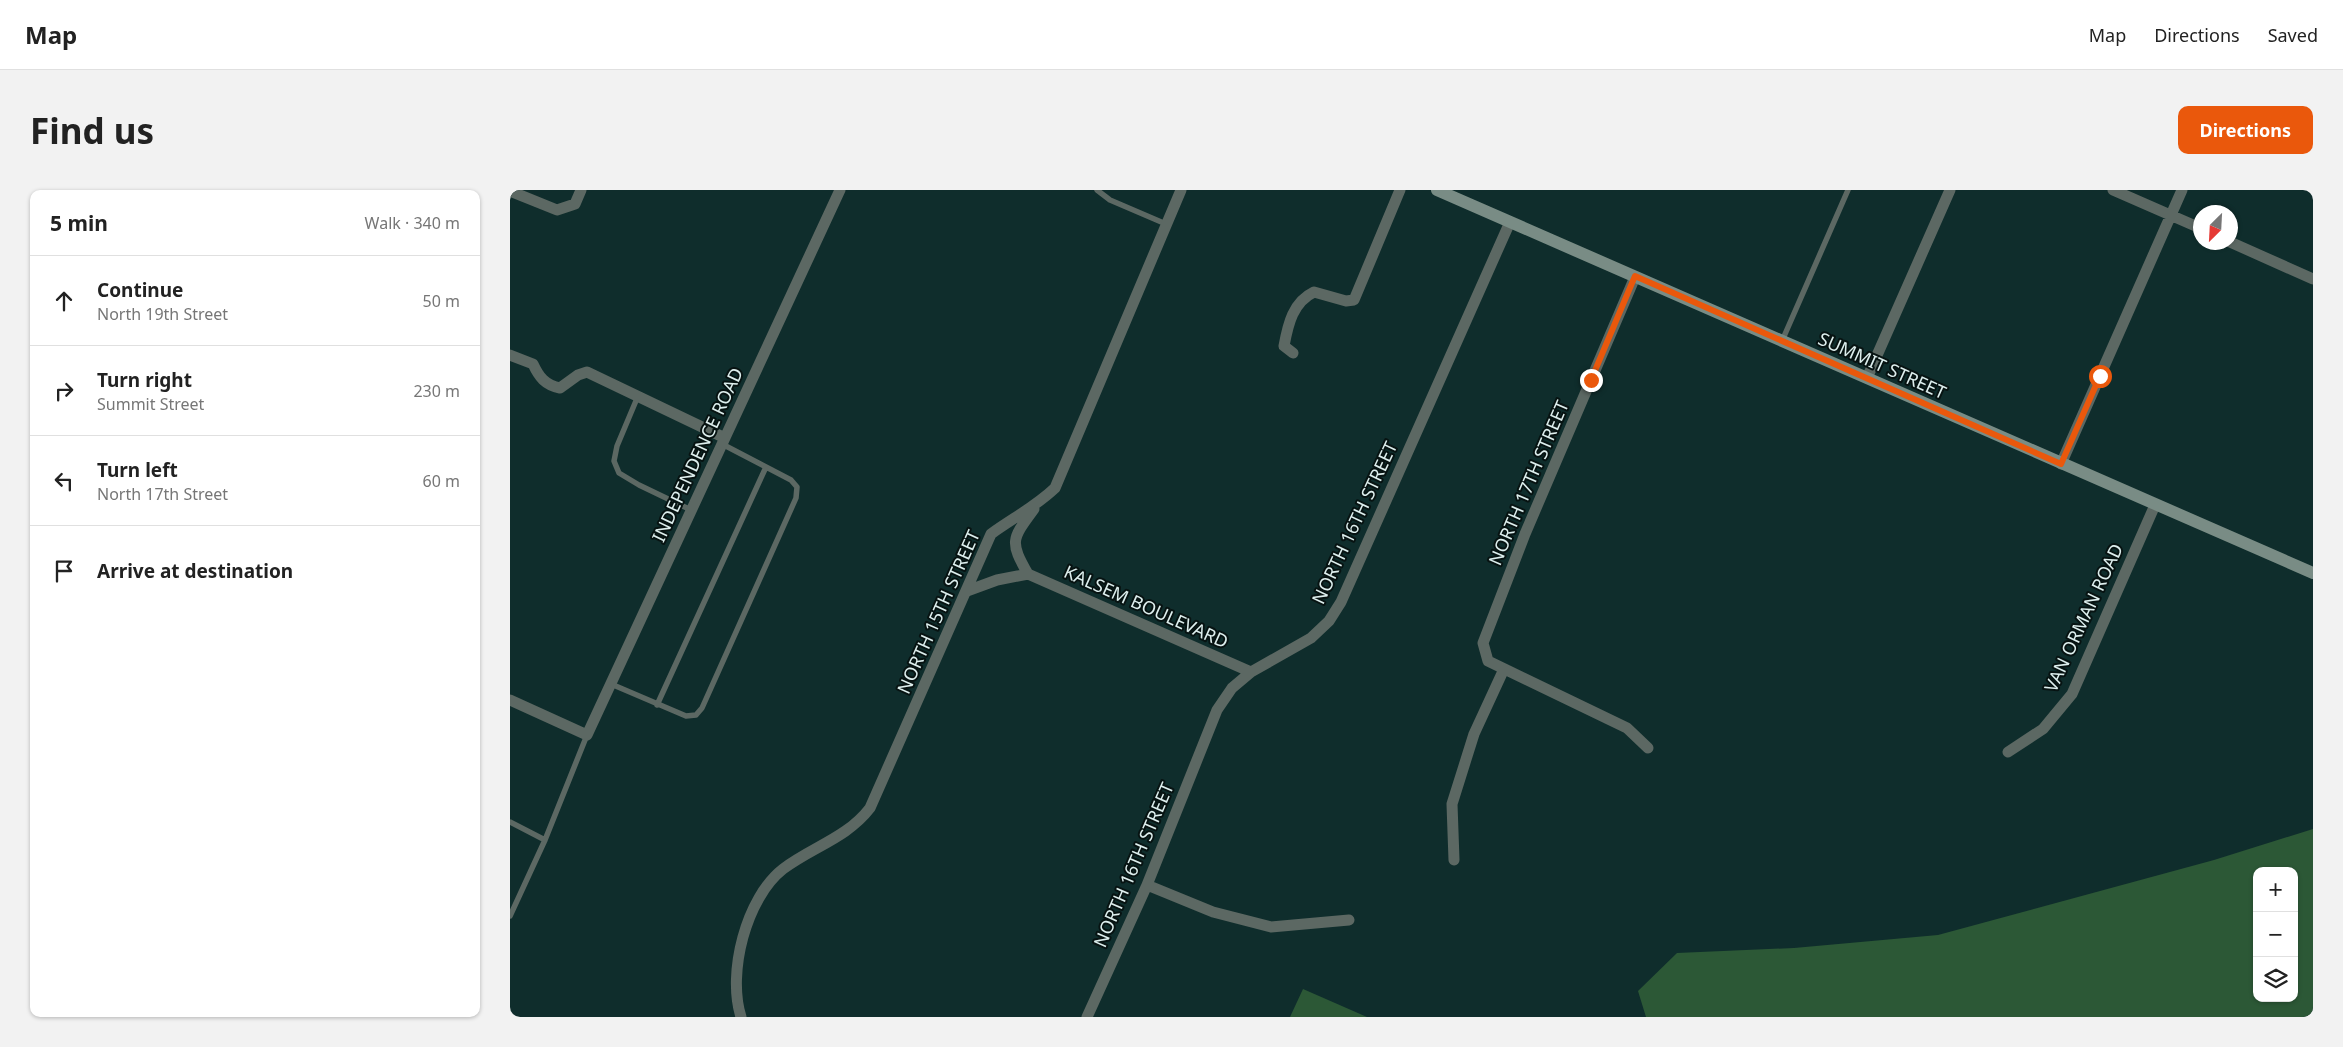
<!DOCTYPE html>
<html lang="en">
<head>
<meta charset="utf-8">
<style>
  :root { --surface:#fff; --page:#f2f2f2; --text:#222; --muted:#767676; --line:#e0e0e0; --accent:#ea580c }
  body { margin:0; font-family:"Noto Sans",sans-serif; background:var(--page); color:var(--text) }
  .controls { position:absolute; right:15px; bottom:15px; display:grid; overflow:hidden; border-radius:10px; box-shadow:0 1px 4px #0004 }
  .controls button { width:45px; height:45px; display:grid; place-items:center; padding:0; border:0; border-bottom:1px solid var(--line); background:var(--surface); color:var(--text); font:25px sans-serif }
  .compass { position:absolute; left:1683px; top:15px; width:45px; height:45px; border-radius:50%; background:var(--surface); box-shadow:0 1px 4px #0004; rotate:204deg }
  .stop { position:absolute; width:15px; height:15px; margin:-11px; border:4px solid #ea580c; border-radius:50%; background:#fff }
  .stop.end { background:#ea580c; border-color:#fff; box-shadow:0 1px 5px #0008 }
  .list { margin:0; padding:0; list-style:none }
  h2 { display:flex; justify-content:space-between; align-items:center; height:65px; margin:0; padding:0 20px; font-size:21px }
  h2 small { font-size:16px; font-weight:400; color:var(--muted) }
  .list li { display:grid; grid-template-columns:32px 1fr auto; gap:15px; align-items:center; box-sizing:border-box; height:90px; padding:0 20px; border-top:1px solid var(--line) }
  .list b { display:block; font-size:19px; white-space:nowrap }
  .list p { margin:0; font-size:16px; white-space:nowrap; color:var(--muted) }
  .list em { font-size:16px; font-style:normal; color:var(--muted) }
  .icon { flex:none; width:28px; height:28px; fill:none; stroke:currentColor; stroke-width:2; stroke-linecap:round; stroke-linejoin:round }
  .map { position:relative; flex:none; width:1803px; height:827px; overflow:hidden; border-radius:10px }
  header { display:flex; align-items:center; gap:30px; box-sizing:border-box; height:70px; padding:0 25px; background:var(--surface); border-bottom:1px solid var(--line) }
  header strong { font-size:24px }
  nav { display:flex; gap:28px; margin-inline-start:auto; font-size:18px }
  .intro { display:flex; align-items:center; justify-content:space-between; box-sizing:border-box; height:120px; padding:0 30px }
  h1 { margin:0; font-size:35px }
  .button { padding:12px 22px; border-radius:10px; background:var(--accent); color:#fff; font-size:18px; font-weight:700 }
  main { display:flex; gap:30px; padding:0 30px }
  aside { flex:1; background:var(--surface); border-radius:10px; box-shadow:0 1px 4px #0004 }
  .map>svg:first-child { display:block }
</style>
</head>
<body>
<header>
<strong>Map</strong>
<nav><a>Map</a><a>Directions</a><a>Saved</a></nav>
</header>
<div class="intro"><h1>Find us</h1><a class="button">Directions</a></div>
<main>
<aside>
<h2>5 min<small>Walk · 340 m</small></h2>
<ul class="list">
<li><svg class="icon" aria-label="ahead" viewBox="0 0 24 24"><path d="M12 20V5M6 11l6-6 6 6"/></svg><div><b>Continue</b><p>North 19th Street</p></div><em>50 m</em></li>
<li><svg class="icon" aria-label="right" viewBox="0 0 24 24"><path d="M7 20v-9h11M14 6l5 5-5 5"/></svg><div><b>Turn right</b><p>Summit Street</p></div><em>230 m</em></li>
<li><svg class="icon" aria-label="left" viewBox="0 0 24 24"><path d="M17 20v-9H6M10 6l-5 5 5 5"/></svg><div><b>Turn left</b><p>North 17th Street</p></div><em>60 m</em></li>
<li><svg class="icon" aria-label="arrive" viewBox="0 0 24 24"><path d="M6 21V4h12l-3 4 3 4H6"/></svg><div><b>Arrive at destination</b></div></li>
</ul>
</aside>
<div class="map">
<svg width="1803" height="827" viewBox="0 0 1803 827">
  <rect width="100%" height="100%" fill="#0f2d2c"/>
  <!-- green -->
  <path fill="#2c5836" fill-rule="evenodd" d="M1803 639V827H1136L1128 801 1167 763 1284 758 1428 745 1704 670ZM1747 681H1784V808H1747Z
    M793 799 857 827H780Z"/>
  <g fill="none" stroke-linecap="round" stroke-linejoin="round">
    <!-- service -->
    <path stroke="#5c6863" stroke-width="5.5" d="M587 0 600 10 656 34
      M1272 151 1338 0
      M128 206 107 256 104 271 109 283 129 295 181 320
      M101 494 176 526 186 525 192 518 286 308 287 297 281 290 212 254
      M147 515 256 277
      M0 632 35 650
      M0 726 35 650 77 545"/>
    <!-- minor -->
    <path stroke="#5c6863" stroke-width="11" d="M1603 0 1690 38
      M0 1 47 20 65 14 71 0
      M1720 52 1803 89
      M1125 87 1015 344 973 453 978 471 1117 538 1138 558
      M783 163 774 156C778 134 783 112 804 102L836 111 844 110 890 0
      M0 165 23 174C29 187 35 195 50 198L68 185 77 182 215 248
      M1357 188 1440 0
      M1551 274 1672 0
      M518 384C499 351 502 349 524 319
      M457 401 487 390 518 384 741 482
      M0 510 77 545 330 0
      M1498 562 1533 539 1562 504 1645 315
      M944 670 942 614 964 544 994 479
      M637 695 703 722 761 737 839 730
      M231 827C217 783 236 708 273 679 302 657 337 648 360 618L481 344C503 328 525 317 545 298L671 0
      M577 827 637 695 707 520 722 498 741 482 801 448 819 431 831 412 1000 32"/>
    <!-- secondary -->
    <path stroke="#798c85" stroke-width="12" d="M927 0 1803 383"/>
  </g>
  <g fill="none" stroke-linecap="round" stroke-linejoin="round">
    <!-- route -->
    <path stroke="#ea580c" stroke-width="6" d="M1081 190 1125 86 1551 274 1590 186"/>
  </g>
  <g text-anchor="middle" stroke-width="4" stroke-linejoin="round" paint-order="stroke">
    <!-- street labels -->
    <g font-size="18" fill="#deefee" stroke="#071312">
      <text transform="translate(1372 176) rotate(24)" y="6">SUMMIT STREET</text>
      <text transform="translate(188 265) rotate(-65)" y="6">INDEPENDENCE ROAD</text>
      <text transform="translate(1019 293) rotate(-67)" y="6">NORTH 17TH STREET</text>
      <text transform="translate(845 333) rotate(-65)" y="6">NORTH 16TH STREET</text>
      <text transform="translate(636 417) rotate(24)" y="6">KALSEM BOULEVARD</text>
      <text transform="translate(429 422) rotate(-66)" y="6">NORTH 15TH STREET</text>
      <text transform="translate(1574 428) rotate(-65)" y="6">VAN ORMAN ROAD</text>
      <text transform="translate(624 675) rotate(-67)" y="6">NORTH 16TH STREET</text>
    </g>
  </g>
</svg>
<div class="controls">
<button>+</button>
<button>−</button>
<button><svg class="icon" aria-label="layers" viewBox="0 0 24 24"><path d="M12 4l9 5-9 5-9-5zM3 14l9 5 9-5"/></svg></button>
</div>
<svg class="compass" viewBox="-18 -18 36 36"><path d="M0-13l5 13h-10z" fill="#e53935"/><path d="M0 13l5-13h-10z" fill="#767676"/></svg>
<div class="stop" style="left:1590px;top:186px"></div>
<div class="stop end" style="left:1081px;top:190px"></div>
</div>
</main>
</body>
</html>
